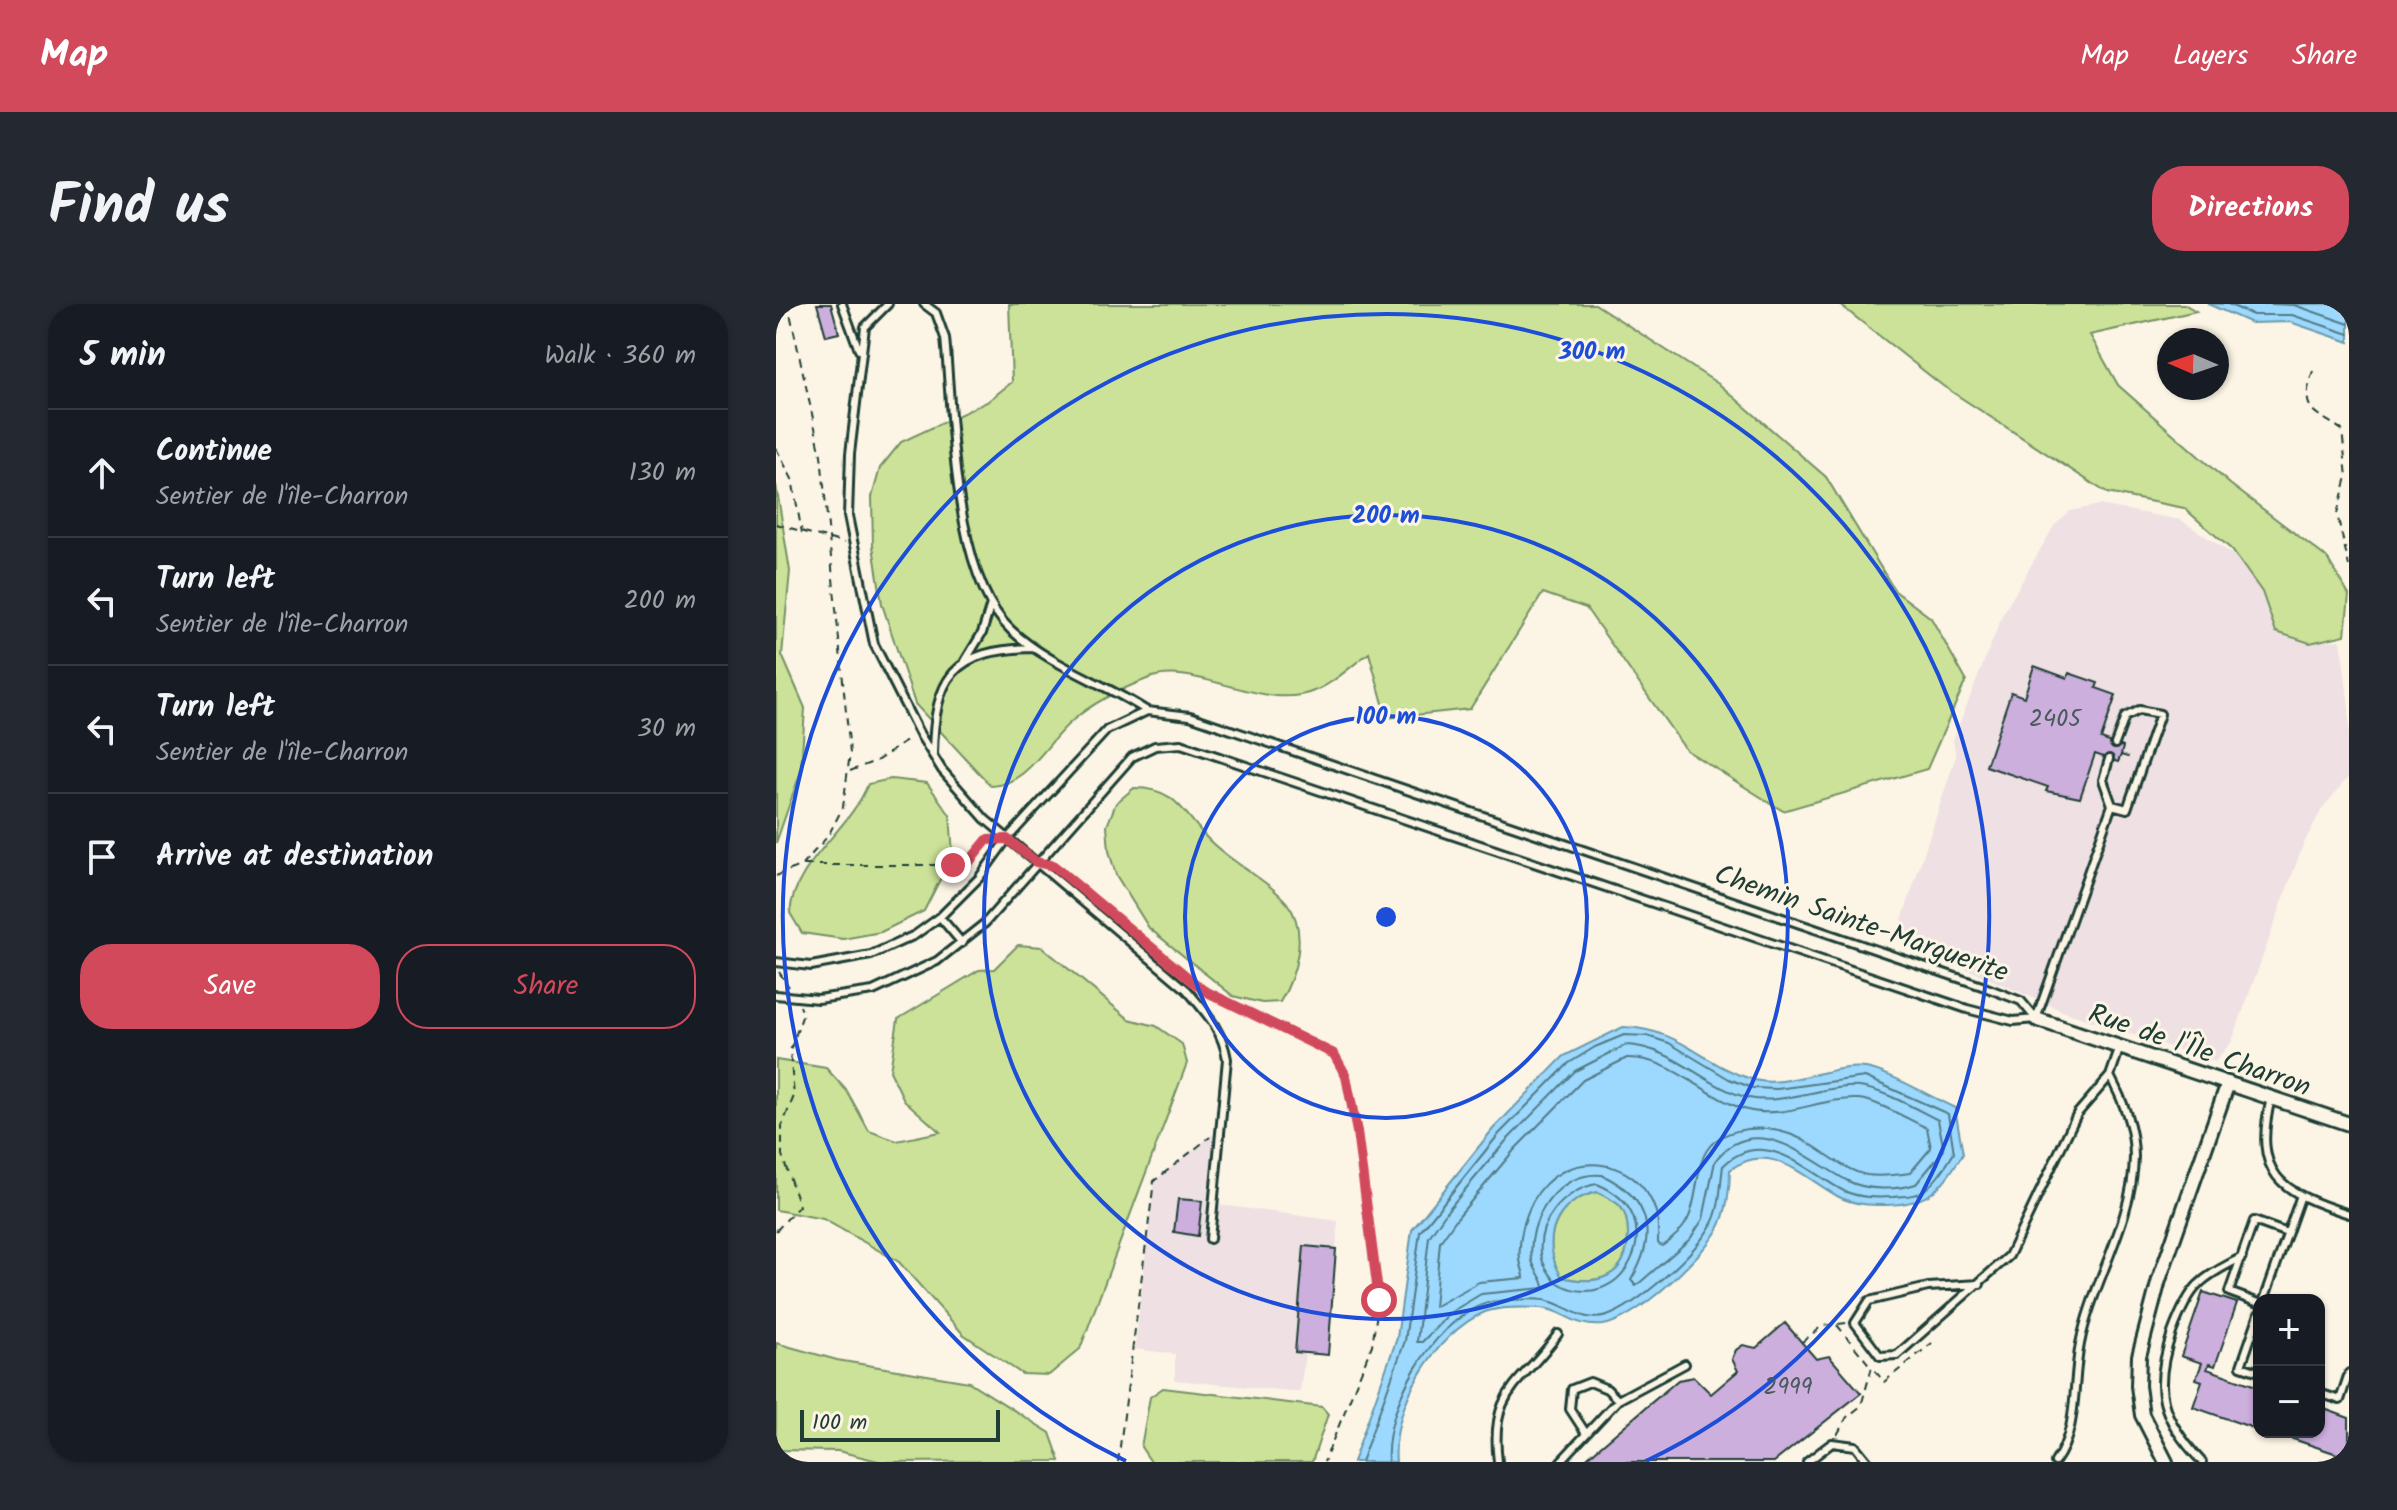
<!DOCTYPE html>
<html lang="en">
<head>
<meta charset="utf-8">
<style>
  :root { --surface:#171b24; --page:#242831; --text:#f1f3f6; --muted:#9ea1a6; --line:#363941; --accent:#d1495b }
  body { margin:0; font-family:Kalam,sans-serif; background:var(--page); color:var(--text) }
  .controls { position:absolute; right:24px; bottom:24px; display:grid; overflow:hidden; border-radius:16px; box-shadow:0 2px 6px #0004 }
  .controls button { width:72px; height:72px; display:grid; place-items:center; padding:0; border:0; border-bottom:2px solid var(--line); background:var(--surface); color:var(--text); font:40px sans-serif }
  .compass { position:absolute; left:1381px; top:24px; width:72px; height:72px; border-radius:50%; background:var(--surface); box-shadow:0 2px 6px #0004; rotate:272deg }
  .scale { position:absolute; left:24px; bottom:20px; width:200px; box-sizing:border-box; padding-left:8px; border:4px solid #1f3d34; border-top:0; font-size:22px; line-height:28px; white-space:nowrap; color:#1f3d34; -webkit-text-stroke:6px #fcf5e5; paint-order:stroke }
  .stop { position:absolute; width:24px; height:24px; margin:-18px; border:6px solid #d1495b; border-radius:50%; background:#fff }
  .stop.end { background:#d1495b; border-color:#fff; box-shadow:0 2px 8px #0008 }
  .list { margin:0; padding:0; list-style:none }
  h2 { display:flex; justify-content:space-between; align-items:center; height:104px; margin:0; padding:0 32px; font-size:34px }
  h2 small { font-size:26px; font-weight:400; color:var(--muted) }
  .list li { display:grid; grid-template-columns:52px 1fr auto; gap:24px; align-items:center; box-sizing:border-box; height:128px; padding:0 32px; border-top:2px solid var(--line) }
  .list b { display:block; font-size:30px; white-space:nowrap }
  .list p { margin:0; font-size:26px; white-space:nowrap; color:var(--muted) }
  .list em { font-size:26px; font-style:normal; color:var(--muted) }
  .actions { display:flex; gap:16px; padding:24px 32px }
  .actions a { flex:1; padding:18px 0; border:2px solid var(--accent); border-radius:32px; text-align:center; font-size:28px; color:var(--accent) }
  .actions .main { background:var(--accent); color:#fff }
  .icon { flex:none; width:44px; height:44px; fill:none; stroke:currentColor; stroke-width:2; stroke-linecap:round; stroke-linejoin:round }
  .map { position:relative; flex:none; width:1573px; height:1158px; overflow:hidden; border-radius:32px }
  header { display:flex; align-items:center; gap:48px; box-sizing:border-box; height:112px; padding:0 40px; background:var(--accent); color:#fff }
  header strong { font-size:38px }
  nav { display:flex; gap:44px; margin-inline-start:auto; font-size:28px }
  .intro { display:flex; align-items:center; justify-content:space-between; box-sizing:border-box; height:192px; padding:0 48px }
  h1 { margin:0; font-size:56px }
  .button { padding:20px 36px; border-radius:32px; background:var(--accent); color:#fff; font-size:28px; font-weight:700 }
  main { display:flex; gap:48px; padding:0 48px }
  aside { flex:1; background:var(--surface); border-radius:32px; box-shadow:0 2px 6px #0004 }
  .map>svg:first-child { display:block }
</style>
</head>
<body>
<header>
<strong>Map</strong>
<nav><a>Map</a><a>Layers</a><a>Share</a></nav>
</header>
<div class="intro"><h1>Find us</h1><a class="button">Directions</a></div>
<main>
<aside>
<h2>5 min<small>Walk · 360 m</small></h2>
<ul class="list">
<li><svg class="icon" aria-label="ahead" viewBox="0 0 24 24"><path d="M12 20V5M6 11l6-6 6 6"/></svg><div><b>Continue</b><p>Sentier de l'île-Charron</p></div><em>130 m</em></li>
<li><svg class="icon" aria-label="left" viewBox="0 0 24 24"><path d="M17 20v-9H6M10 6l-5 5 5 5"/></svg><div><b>Turn left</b><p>Sentier de l'île-Charron</p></div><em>200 m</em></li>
<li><svg class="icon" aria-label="left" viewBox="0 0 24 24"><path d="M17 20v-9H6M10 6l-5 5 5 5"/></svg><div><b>Turn left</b><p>Sentier de l'île-Charron</p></div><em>30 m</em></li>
<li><svg class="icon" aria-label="arrive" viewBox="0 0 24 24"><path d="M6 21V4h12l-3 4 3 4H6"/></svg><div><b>Arrive at destination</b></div></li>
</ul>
<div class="actions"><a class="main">Save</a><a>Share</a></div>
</aside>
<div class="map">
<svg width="1573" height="1158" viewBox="0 0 1573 1158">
  <rect width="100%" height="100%" fill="#fcf5e5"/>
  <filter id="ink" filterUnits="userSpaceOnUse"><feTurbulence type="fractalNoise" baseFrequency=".0125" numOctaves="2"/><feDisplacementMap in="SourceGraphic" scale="16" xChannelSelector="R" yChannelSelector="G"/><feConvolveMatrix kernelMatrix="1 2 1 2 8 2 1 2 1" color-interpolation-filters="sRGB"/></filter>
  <g filter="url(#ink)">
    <!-- built -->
    <path fill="#eee0e3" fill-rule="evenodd" d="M1323 201 1405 216 1474 262 1505 325 1517 335 1532 338 1565 336 1573 405V472L1546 505 1527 541 1456 737 1439 758 1289 708 1120 634 1180 452 1177 436 1227 310 1278 222 1294 207Z
      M441 827 437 900 562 917 552 1051 529 1049 524 1088 399 1076V1050L359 1045 378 877ZM402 895 426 897 422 931 398 928Z"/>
    <!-- green -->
    <path fill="#cbe298" stroke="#759066" stroke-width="2" d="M233 0H819L944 81 1050 173 1119 287 1155 314 1190 376 1151 465 1007 507 910 446 810 304 767 289 694 405 611 414 593 349C576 361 557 380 538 387 486 409 418 355 371 375 345 385 318 398 297 416 270 438 252 481 215 482L139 400 106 300 97 242 96 193 104 164 125 138 211 98 236 78Z
      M1063 0H1408L1420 7 1314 31 1342 81 1454 180 1551 254 1573 291 1569 331 1534 339 1500 328 1486 288 1456 246 1408 204 1331 189 1167 82Z
      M0 180 14 267 6 351 29 404 25 467 0 539Z
      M115 475 151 479 174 511 177 550 148 607 105 628 67 635 26 629 14 609C18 558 74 526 92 480Z
      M358 484C402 484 407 510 434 537 457 560 491 575 511 599 533 627 520 672 504 698L486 699 457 692 373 624 340 571 333 547 331 522 340 499Z
      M242 641 266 643 353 715 380 722 406 740 411 759 304 1045 273 1071 246 1070 187 1030 123 958 47 915 0 906V756L50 764 71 787 93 827 121 837 164 828 128 796 114 767 122 715 203 666 218 665Z
      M821 888C827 892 838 896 843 901 851 909 852 921 852 931 852 974 821 982 785 973 764 936 779 898 821 888Z
      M0 1039 61 1056 193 1078 274 1129 284 1157 106 1158 62 1147 0 1146Z
      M387 1084 546 1103 552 1110 536 1158H375L365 1143 374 1093Z"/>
    <!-- water -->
    <path fill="#9dd8fe" stroke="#6b9aad" stroke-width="2" fill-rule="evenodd" d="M1432 0H1573V38L1514 18 1475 19Z
      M847 723C906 725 924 759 975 775 1010 786 1057 759 1090 764 1111 767 1157 794 1179 804L1187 850C1164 885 1154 900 1111 901 1094 901 1079 901 1063 893 1028 874 994 835 954 866 954 884 951 909 942 925 925 954 860 1016 827 1021 797 1024 787 1005 764 1004 749 1003 722 1003 709 1008 658 1030 615 1103 620 1158H577L621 1034 636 926 717 825 788 752ZM821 888C827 892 838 896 843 901 851 909 852 921 852 931 852 974 821 982 786 973 763 937 779 897 821 888Z"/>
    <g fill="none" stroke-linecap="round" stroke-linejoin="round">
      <!-- shore -->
      <path stroke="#517b85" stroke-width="2" d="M1452 0 1477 11H1516L1573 30
        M1495 0 1518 1 1573 20
        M850 741C899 743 928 783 973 794 1008 802 1061 777 1089 784 1113 789 1140 805 1162 816L1168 846 1140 880C1121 886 1091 887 1072 877 1034 857 979 804 939 857L927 915 914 935 860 982 855 976C882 932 875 894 826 871 783 866 750 916 756 956 758 967 768 974 768 984L705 990 675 1008 646 1038H641L653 933 671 907 730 837 799 767Z
        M851 754C895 753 927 792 968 805 1006 817 1045 793 1083 795 1100 796 1135 817 1151 824L1155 844 1134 869C1120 871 1104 873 1091 871 1064 866 1039 837 1010 829 982 820 936 823 926 857 915 893 924 918 886 942L882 939C882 929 883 918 880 908 862 850 786 843 757 897 748 914 742 937 744 956 745 963 748 968 748 974L703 978 658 1003 664 938 681 914 739 845 807 776Z
        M821 880C902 912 844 1020 779 977 775 971 768 963 766 955 758 919 789 885 821 880Z
        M585 1158 629 1037 644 928 723 830 793 759 819 743 848 731 871 732 893 739 953 775 977 784 1001 785 1089 773 1172 810 1178 849C1170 862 1160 878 1147 887 1139 893 1126 892 1117 893 1100 894 1084 894 1068 887 1031 868 988 821 947 862 944 881 945 904 935 921 919 950 862 1001 831 1012 805 1020 792 1000 768 996 758 994 717 996 708 1000 655 1020 608 1103 612 1158"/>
    </g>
    <!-- building -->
    <path fill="#ccafdd" stroke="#1f3d34" stroke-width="2" d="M41 0H55L63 29 50 32Z
      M1258 362 1291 374 1293 369 1322 379 1320 384 1340 391 1325 435 1347 443 1345 451 1342 458 1319 450 1304 494 1270 487 1272 483 1210 462 1235 388 1248 393Z
      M402 895 426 897 422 932 398 928Z
      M528 942 560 945 552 1051 519 1048Z
      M1427 988 1461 999 1439 1062 1433 1060 1431 1065 1483 1083V1126L1417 1103 1426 1077 1420 1075 1426 1059 1405 1052Z
      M1009 1019 1040 1055 1053 1052 1085 1089 998 1158H806L902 1076 918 1073 935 1090 962 1067 956 1055 960 1046 967 1041 980 1044Z
      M1543 1103 1573 1114V1154L1499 1129 1543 1128Z"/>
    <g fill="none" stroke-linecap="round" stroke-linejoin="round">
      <!-- service casing -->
      <g stroke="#1f3d34" stroke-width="12">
        <path id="service" d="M66 0 83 46
          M112 0 89 23 74 150 72 212 98 340 143 429 166 466 209 515 411 686C430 709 446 725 451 755L434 935
          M148 0 160 9 169 34C177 112 176 271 235 326 274 362 327 378 371 407
          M189 357 206 329 215 300
          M157 451C158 373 177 345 258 344
          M1336 501 1351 505 1384 410 1363 406 1349 413 1339 440
          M164 613 186 639
          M0 658 35 662 95 651 139 631 164 613 203 574 231 535 331 426 371 407 414 412 1206 682 1245 697 1260 715
          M0 691 42 695 97 687 161 657 209 619 356 453 379 442 405 440 1191 705 1237 717 1260 715
          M1260 715 1336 501 1327 476 1333 455
          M1495 794C1476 871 1504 888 1573 910
          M1204 980 1152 983 1093 997 1079 1019 1104 1052 1121 1051 1233 952 1301 810 1334 772 1344 743
          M1488 996 1524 894
          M1483 999 1453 988 1478 917 1511 929
          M1483 1010 1465 1062 1483 1068
          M1543 1089 1564 1096 1573 1069
          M809 1128 794 1105 796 1085 814 1078 831 1085 842 1096
          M722 1158C713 1085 745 1082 782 1030
          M784 1158 842 1096 909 1060
          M1031 1158 1056 1139 1079 1142 1092 1158
          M1279 1158C1303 1125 1296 1080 1304 1040 1316 978 1357 918 1358 853 1358 823 1347 797 1334 772
          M1426 1158C1385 1114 1376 1086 1396 1029 1402 1013 1411 991 1423 980 1435 968 1452 961 1466 953"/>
      </g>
      <!-- minor casing -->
      <g stroke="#1f3d34" stroke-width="18">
        <path id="minor" d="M1260 715 1573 820
          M1390 1158 1366 1111 1362 1082 1363 1052 1383 976 1452 779"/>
      </g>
      <!-- path -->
      <path stroke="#1f3d34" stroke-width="2" stroke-dasharray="8 6" stroke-linecap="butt" d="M1537 67C1522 110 1540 107 1566 126L1571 173 1561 210 1573 262
        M0 144 16 175 26 229
        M0 220 68 239
        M1345 451 1358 455
        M74 467 102 456 135 434
        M28 561H177L193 558 211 536H219
        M0 572 26 561 52 532 67 503 74 449 45 151 12 0
        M3 668 13 683
        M421 681 538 737 558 750 570 772 581 828 603 996 596 1041 548 1158
        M0 927 23 902 6 851V822L18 792 14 747 27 710 24 702
        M1061 1021 1095 1063
        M1026 1038 1046 1022 1071 1019
        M1061 1131 1071 1113 1085 1102 1096 1063 1108 1078 1156 1039
        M342 1158 378 877 434 833"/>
      <!-- service -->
      <use href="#service" stroke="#fcf5e5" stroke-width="6"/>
      <!-- minor -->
      <use href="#minor" stroke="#fcf5e5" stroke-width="12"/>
    </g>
  </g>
  <g fill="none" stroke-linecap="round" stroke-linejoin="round" filter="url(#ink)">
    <!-- route -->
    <path stroke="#d1495b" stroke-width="10" d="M177 561 193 558 211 536 231 535 260 558 278 562 427 686 558 750 570 772 581 828 603 996"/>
  </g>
  <!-- distance rings -->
  <g fill="none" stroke="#1d4ed8" stroke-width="4">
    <circle cx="610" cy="613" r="201"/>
    <circle cx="610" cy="613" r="402"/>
    <path d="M350 1157A603 603 0 1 1 870 1157"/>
  </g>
  <g text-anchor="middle" stroke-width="6" stroke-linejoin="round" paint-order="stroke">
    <!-- number labels -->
    <g font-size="24" fill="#4a5a5e">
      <text x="1279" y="422">2405</text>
      <text x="1012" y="1090">2999</text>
    </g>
    <!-- street labels -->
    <g font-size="28" fill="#1f3d34" stroke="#fcf5e5">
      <text transform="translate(1086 618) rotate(19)" y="10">Chemin Sainte-Marguerite</text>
      <text transform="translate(1424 745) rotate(19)" y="10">Rue de l'Île Charron</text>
    </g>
  </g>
  <circle cx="610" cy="613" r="12" fill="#1d4ed8" stroke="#fcf5e5" stroke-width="4"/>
  <g font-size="24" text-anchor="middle" font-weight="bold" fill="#1d4ed8" stroke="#fcf5e5" stroke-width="6" stroke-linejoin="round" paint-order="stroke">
    <text x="816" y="55">300 m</text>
    <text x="610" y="219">200 m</text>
    <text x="610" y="420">100 m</text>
  </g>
</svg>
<div class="controls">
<button>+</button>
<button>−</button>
</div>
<svg class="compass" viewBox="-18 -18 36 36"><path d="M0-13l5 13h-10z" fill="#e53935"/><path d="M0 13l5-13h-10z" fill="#9ea1a6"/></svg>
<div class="scale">100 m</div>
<div class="stop" style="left:603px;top:996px"></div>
<div class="stop end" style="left:177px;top:561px"></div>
</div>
</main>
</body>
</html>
